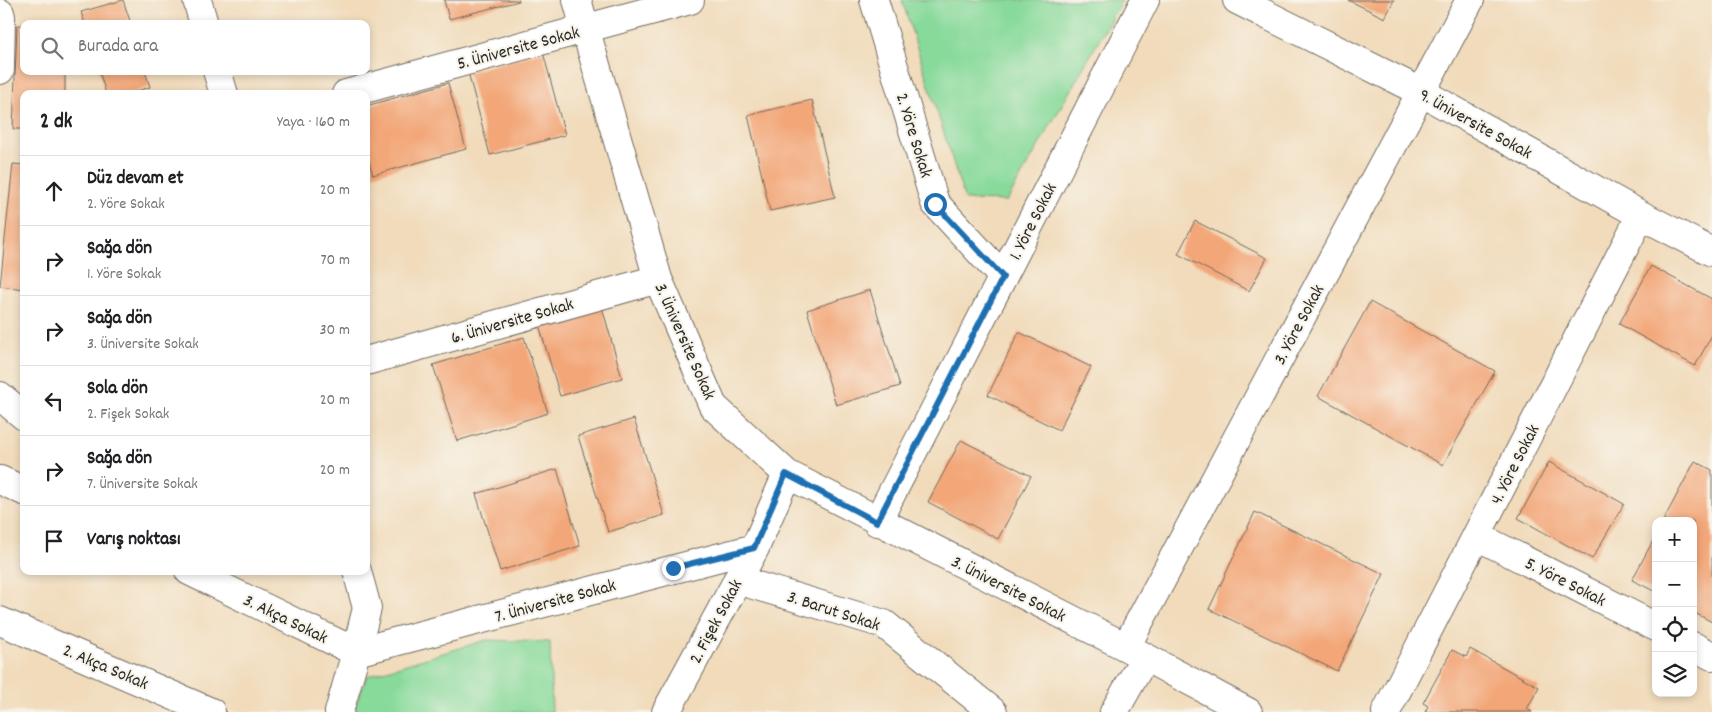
<!DOCTYPE html>
<html lang="tr">
<head>
<meta charset="utf-8">
<style>
  :root { --surface:#fff; --page:#f6f6f6; --text:#202124; --muted:#757577; --line:#e0e0e0 }
  body { margin:0; font-family:Dekko,sans-serif; background:var(--page); color:var(--text) }
  .controls { position:absolute; right:15px; bottom:15px; display:grid; overflow:hidden; border-radius:10px; box-shadow:0 2px 8px #0003 }
  .controls button { width:45px; height:45px; display:grid; place-items:center; padding:0; border:0; border-bottom:1px solid var(--line); background:var(--surface); color:var(--text); font:25px sans-serif }
  .stop { position:absolute; width:15px; height:15px; margin:-11px; border:4px solid #1f6fb2; border-radius:50%; background:#fff }
  .stop.end { background:#1f6fb2; border-color:#fff; box-shadow:0 1px 5px #0008 }
  .list { margin:0; padding:0; list-style:none }
  h2 { display:flex; justify-content:space-between; align-items:center; height:65px; margin:0; padding:0 20px; font-size:21px }
  h2 small { font-size:16px; font-weight:400; color:var(--muted) }
  .list li { display:grid; grid-template-columns:32px 1fr auto; gap:15px; align-items:center; box-sizing:border-box; height:70px; padding:0 20px; border-top:1px solid var(--line) }
  .list b { display:block; font-size:19px; white-space:nowrap }
  .list p { margin:0; font-size:16px; white-space:nowrap; color:var(--muted) }
  .list em { font-size:16px; font-style:normal; color:var(--muted) }
  .icon { flex:none; width:28px; height:28px; fill:none; stroke:currentColor; stroke-width:2; stroke-linecap:round; stroke-linejoin:round }
  .map { position:relative; flex:none; width:1712px; height:712px; overflow:hidden }
  .search { position:absolute; background:var(--surface); box-shadow:0 2px 8px #0003; left:20px; top:20px; width:350px; height:55px; display:flex; align-items:center; gap:12px; box-sizing:border-box; padding:0 18px; border-radius:10px; color:var(--muted); font-size:19px }
  .panel { position:absolute; background:var(--surface); box-shadow:0 2px 8px #0003; left:20px; top:90px; width:350px; height:485px; border-radius:10px }
  .map>svg:first-child { display:block }
</style>
</head>
<body>
<div class="map">
<svg width="1712" height="712" viewBox="0 0 1712 712">
  <rect width="100%" height="100%" fill="#f7f3e8"/>
  <filter id="ink" filterUnits="userSpaceOnUse"><feTurbulence type="fractalNoise" baseFrequency=".02" numOctaves="2"/><feDisplacementMap in="SourceGraphic" scale="10" xChannelSelector="R" yChannelSelector="G"/><feConvolveMatrix kernelMatrix="1 2 1 2 8 2 1 2 1" color-interpolation-filters="sRGB"/></filter>
  <filter id="wash" filterUnits="userSpaceOnUse"><feTurbulence type="fractalNoise" baseFrequency=".0096" numOctaves="4" result="noise"/><feDisplacementMap in="SourceGraphic" scale="20" xChannelSelector="R" yChannelSelector="G"/><feGaussianBlur stdDeviation="1.12" result="paint"/><feColorMatrix in="noise" values="0 0 0 0 0 0 0 0 0 0 0 0 0 0 0 0 0 1.4 0 .05"/><feComposite in="paint" operator="in"/></filter>
  <g filter="url(#wash)">
    <rect width="100%" height="100%" fill="#f1dbbb"/>
    <!-- green -->
    <path fill="#88da9b" stroke="#5a8263" d="M902 0H1122L1007 201 965 200Z
      M486 640 550 642 552 712H353L367 676Z"/>
    <g id="blocks">
      <!-- building -->
      <path fill="#f3a779" d="M123 0 131 24H85L81 12Z
        M444 0H519V1L449 19Z
        M1348 0H1394L1385 18Z
        M17 25H24V71H65V94H24V129H13Z
        M543 52 565 135 490 155 468 72Z
        M99 71H145L150 87 127 94H106Z
        M448 83 466 149 373 175 366 151V106Z
        M812 100 835 197 770 211 748 115Z
        M13 164 24 165V289L0 286Z
        M1195 221 1267 258 1249 291 1178 254Z
        M1651 266 1712 299V335L1695 366 1619 324Z
        M870 290 900 386 836 405 807 310Z
        M1370 302 1495 371 1443 465 1318 396Z
        M602 307 622 378 560 396 539 325Z
        M1019 332 1091 367 1059 430 988 395Z
        M524 337 548 413 457 441 433 365Z
        M634 419 664 515 608 532 578 436Z
        M961 440 1031 476 998 539 928 502Z
        M1695 461 1712 470V622L1693 612V521H1663Z
        M1549 462 1624 504 1592 559 1518 518Z
        M557 469 580 546 500 571 476 494Z
        M1255 512 1384 574 1337 671 1209 609Z
        M1656 535V592L1632 580Z
        M1470 649 1539 687 1527 709 1532 712H1425L1428 706 1423 703 1452 650 1466 657Z"/>
    </g>
  </g>
  <g filter="url(#ink)">
    <use href="#blocks" fill-opacity="0" stroke="#70695d" stroke-width="1"/>
    <g fill="none" stroke-linecap="round" stroke-linejoin="round">
      <!-- minor casing -->
      <g stroke="#70695d" stroke-width="30">
        <path id="minor" d="M197 0 204 24
          M577 0 658 279 713 406 787 474 1126 647 1248 712
          M874 0 935 203 1003 277
          M1237 0 1421 92 1641 215 1712 252
          M0 13 1 17 0 70
          M217 71 224 94
          M346 94 690 0
          M366 361 658 279
          M0 396 24 416
          M0 480 24 491
          M877 522 1145 0
          M1477 536 1656 627
          M189 571 356 652
          M737 580 884 624 993 712
          M0 621 211 712
          M1693 646 1712 656
          M1126 647 1470 0
          M356 652 755 548
          M339 712 356 652 367 608 357 571
          M666 712 755 548 787 474
          M1114 712 1145 657
          M1386 712 1641 215"/>
      </g>
      <!-- minor -->
      <use href="#minor" stroke="#fff" stroke-width="28"/>
    </g>
  </g>
  <g fill="none" stroke-linecap="round" stroke-linejoin="round" filter="url(#ink)">
    <!-- route -->
    <path stroke="#1f6fb2" stroke-width="6" d="M673 568 754 548 786 474 877 522 1003 277 935 204"/>
  </g>
  <g text-anchor="middle" stroke-width="4" stroke-linejoin="round" paint-order="stroke">
    <!-- street labels -->
    <g font-size="18" fill="#2b2b2b" stroke="#f7f3e8">
      <text transform="translate(518 47) rotate(-15)" y="6">5. Üniversite Sokak</text>
      <text transform="translate(1476 123) rotate(29)" y="6">9. Üniversite Sokak</text>
      <text transform="translate(915 135) rotate(73)" y="6">2. Yöre Sokak</text>
      <text transform="translate(1032 221) rotate(-63)" y="6">1. Yöre Sokak</text>
      <text transform="translate(512 320) rotate(-16)" y="6">6. Üniversite Sokak</text>
      <text transform="translate(1298 324) rotate(-62)" y="6">3. Yöre Sokak</text>
      <text transform="translate(686 341) rotate(66)" y="6">3. Üniversite Sokak</text>
      <text transform="translate(1514 464) rotate(-63)" y="6">4. Yöre Sokak</text>
      <text transform="translate(1566 581) rotate(27)" y="6">5. Yöre Sokak</text>
      <text transform="translate(1009 588) rotate(27)" y="6">3. Üniversite Sokak</text>
      <text transform="translate(555 600) rotate(-15)" y="6">7. Üniversite Sokak</text>
      <text transform="translate(834 610) rotate(18)" y="6">3. Barut Sokak</text>
      <text transform="translate(286 618) rotate(26)" y="6">3. Akça Sokak</text>
      <text transform="translate(715 621) rotate(-62)" y="6">2. Fişek Sokak</text>
      <text transform="translate(106 666) rotate(23)" y="6">2. Akça Sokak</text>
    </g>
  </g>
</svg>
<div class="controls">
<button>+</button>
<button>−</button>
<button><svg class="icon" aria-label="locate" viewBox="0 0 24 24"><circle cx="12" cy="12" r="6"/><path d="M12 2v4M12 18v4M2 12h4M18 12h4"/></svg></button>
<button><svg class="icon" aria-label="layers" viewBox="0 0 24 24"><path d="M12 4l9 5-9 5-9-5zM3 14l9 5 9-5"/></svg></button>
</div>
<div class="stop" style="left:935px;top:204px"></div>
<div class="stop end" style="left:673px;top:568px"></div>
<div class="search"><svg class="icon" aria-label="search" viewBox="0 0 24 24"><circle cx="10" cy="10" r="6"/><path d="M15 15l6 6"/></svg>Burada ara</div>
<section class="panel">
<h2>2 dk<small>Yaya · 160 m</small></h2>
<ul class="list">
<li><svg class="icon" aria-label="ahead" viewBox="0 0 24 24"><path d="M12 20V5M6 11l6-6 6 6"/></svg><div><b>Düz devam et</b><p>2. Yöre Sokak</p></div><em>20 m</em></li>
<li><svg class="icon" aria-label="right" viewBox="0 0 24 24"><path d="M7 20v-9h11M14 6l5 5-5 5"/></svg><div><b>Sağa dön</b><p>1. Yöre Sokak</p></div><em>70 m</em></li>
<li><svg class="icon" aria-label="right" viewBox="0 0 24 24"><path d="M7 20v-9h11M14 6l5 5-5 5"/></svg><div><b>Sağa dön</b><p>3. Üniversite Sokak</p></div><em>30 m</em></li>
<li><svg class="icon" aria-label="left" viewBox="0 0 24 24"><path d="M17 20v-9H6M10 6l-5 5 5 5"/></svg><div><b>Sola dön</b><p>2. Fişek Sokak</p></div><em>20 m</em></li>
<li><svg class="icon" aria-label="right" viewBox="0 0 24 24"><path d="M7 20v-9h11M14 6l5 5-5 5"/></svg><div><b>Sağa dön</b><p>7. Üniversite Sokak</p></div><em>20 m</em></li>
<li><svg class="icon" aria-label="arrive" viewBox="0 0 24 24"><path d="M6 21V4h12l-3 4 3 4H6"/></svg><div><b>Varış noktası</b></div></li>
</ul>
</section>
</div>
</body>
</html>
